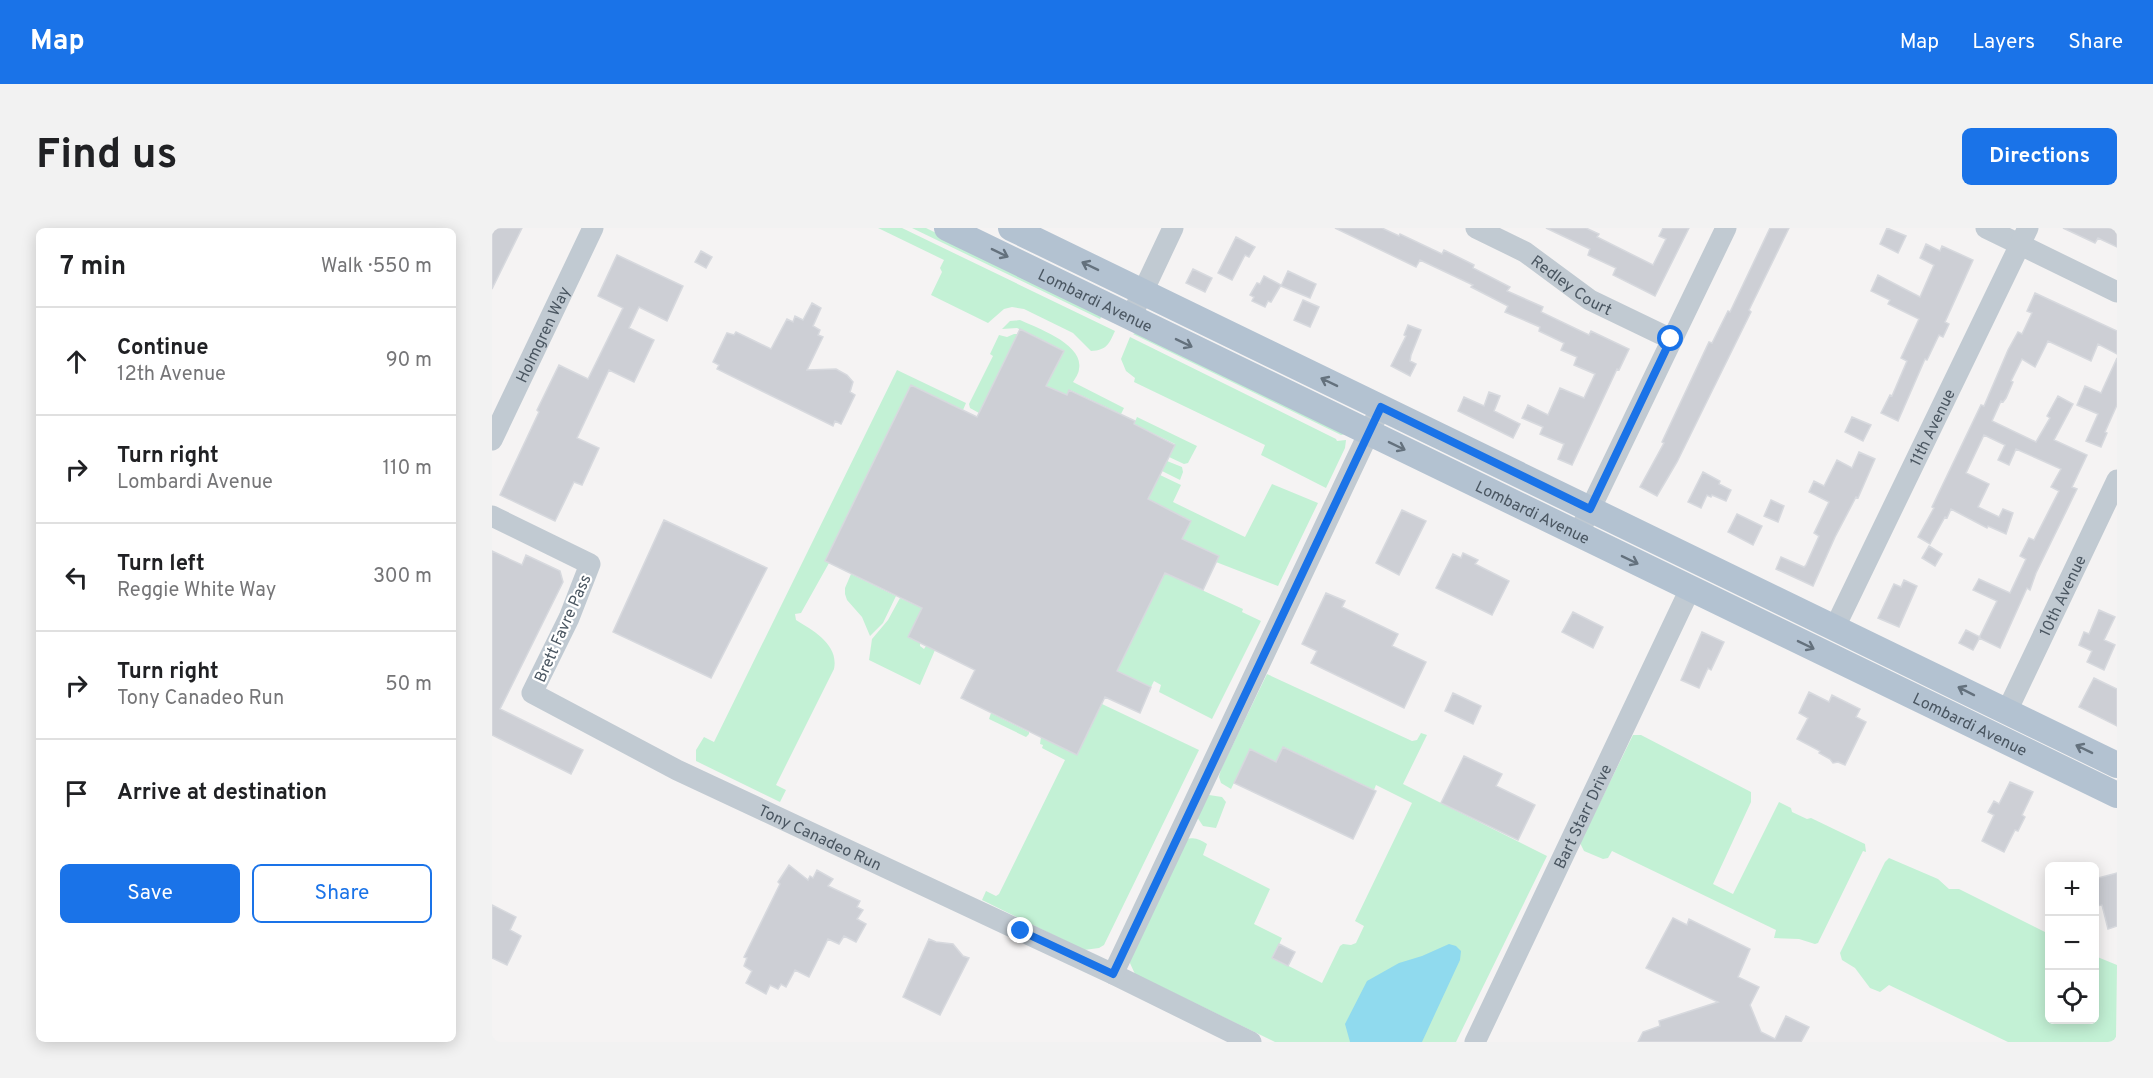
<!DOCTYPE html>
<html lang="en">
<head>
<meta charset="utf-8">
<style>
  :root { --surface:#fff; --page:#f2f2f2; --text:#202124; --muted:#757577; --line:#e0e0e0; --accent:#1a73e8 }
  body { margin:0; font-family:Overpass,sans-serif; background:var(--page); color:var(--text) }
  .controls { position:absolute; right:18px; bottom:18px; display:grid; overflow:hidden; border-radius:9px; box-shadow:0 3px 15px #0003 }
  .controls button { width:54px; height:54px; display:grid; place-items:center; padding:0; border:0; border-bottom:2px solid var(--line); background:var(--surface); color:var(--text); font:30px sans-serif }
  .stop { position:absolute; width:18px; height:18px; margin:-14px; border:4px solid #1a73e8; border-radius:50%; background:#fff }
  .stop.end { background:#1a73e8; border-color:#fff; box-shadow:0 2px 6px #0008 }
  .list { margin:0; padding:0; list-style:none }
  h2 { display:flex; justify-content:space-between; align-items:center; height:78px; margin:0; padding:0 24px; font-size:26px }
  h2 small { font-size:20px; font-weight:400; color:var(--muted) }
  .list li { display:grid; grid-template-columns:39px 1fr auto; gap:18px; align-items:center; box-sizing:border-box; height:108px; padding:0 24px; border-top:2px solid var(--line) }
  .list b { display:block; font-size:22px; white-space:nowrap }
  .list p { margin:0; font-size:20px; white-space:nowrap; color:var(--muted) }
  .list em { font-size:20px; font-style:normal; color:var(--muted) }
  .actions { display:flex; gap:12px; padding:18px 24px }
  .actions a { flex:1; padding:14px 0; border:2px solid var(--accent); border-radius:9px; text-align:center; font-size:21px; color:var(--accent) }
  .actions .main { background:var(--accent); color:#fff }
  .icon { flex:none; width:33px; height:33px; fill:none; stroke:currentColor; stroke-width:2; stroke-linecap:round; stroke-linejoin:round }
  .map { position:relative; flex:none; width:1625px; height:814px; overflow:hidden; border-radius:9px }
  header { display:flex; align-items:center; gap:36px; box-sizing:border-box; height:84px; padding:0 30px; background:var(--accent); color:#fff }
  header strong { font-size:28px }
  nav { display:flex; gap:33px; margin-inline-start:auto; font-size:21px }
  .intro { display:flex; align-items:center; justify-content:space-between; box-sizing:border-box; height:144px; padding:0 36px }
  h1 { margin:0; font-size:42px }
  .button { padding:15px 27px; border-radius:9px; background:var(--accent); color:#fff; font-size:21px; font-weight:700 }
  main { display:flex; gap:36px; padding:0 36px }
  aside { flex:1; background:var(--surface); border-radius:9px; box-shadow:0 3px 15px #0003 }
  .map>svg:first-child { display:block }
</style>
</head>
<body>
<header>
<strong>Map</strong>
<nav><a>Map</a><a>Layers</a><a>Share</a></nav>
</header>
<div class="intro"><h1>Find us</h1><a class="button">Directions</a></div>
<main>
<aside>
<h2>7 min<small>Walk · 550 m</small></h2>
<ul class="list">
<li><svg class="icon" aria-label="ahead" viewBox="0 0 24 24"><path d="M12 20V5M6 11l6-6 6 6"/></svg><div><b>Continue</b><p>12th Avenue</p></div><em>90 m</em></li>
<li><svg class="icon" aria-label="right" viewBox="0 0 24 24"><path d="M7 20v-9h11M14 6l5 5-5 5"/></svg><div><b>Turn right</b><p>Lombardi Avenue</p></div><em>110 m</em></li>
<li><svg class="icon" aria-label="left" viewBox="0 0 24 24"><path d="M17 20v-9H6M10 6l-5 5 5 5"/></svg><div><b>Turn left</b><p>Reggie White Way</p></div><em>300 m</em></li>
<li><svg class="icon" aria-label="right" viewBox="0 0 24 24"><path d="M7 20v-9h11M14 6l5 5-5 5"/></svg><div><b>Turn right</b><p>Tony Canadeo Run</p></div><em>50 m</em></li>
<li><svg class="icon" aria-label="arrive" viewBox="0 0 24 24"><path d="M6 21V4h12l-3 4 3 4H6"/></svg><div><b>Arrive at destination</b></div></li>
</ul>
<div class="actions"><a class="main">Save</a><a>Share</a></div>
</aside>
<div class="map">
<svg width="1625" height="814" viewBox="0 0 1625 814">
  <rect width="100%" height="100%" fill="#f5f3f3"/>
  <!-- green -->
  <path fill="#c3f1d5" d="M386 0H410L623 103C617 116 615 122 599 123L581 105 532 81 520 79 512 81 496 95 439 67 450 44 448 40 452 32Z
    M420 0H434L611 86 608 91Z
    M528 92C545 100 592 116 587 141 587 145 583 151 581 154L632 180 629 186 578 162 575 167 554 158 571 123 525 100 510 101 518 93Z
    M647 103 853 206 849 207 641 106Z
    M522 106H526L487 185 478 180 477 176 501 128 498 126 507 107 515 109Z
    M638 109 844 211 845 213 854 212 853 220 834 260 769 227 773 217 642 154 643 150 634 143 629 131Z
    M405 142 474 175 471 182 419 157 333 333 337 335 309 385 303 386 304 392C322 403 347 417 342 441L284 557 294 562 288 574 204 533V522L212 509 222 514Z
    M645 189 705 218 696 235 692 236 677 229 683 216 642 196Z
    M675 233 690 239 691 244 688 252 670 243Z
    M668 247 689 257 681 274 753 309 780 256 826 275 786 358 724 334 727 328 690 311 656 271Z
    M673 345 751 381 750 384 769 393 720 491 667 464 669 457 662 453 659 459 625 443Z
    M359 346 404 368 391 395 378 408 370 389 355 372 353 366V360Z
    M408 370 430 380 428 418 432 421 434 418 443 422 428 457 377 432 380 411 396 392Z
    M775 446 920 513 925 512 929 505 935 507 911 556 1055 628 964 814H783L643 746 637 733 693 612C701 608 708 611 715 616L711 627 778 661 762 696 790 710 781 730 830 755 848 718 851 716 859 717 864 715 872 698 863 693 920 575 884 557 882 562 792 519 784 534 758 522 739 561 729 555 727 549 729 541Z
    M610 476 707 522 612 717 607 720 592 722 490 672 494 663 504 668 507 666 573 532 550 520 551 517 548 516 549 509 585 526Z
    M499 485 537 504V506L534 509 497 491Z
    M1141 507H1149L1259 564V574L1221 656 1241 666 1287 574 1299 580 1300 584 1315 591 1319 590 1373 616 1374 624 1371 623 1326 715 1323 716 1307 711 1282 710 1284 702 1120 623 1116 630 1111 631 1092 623 1088 615Z
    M717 567 730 569 734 574 724 600 711 598 705 589Z
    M1397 630 1446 651 1457 661H1467L1557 706 1558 792H1602L1603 728 1625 737 1624 814H1516L1397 757 1388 764 1378 760 1363 740 1350 732 1348 725 1393 634Z"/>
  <!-- water -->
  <path fill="#90daee" d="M957 716 964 718 969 723 968 732 930 814H858L853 796 875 753 907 735 930 728Z"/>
  <!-- building -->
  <path fill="#cdcfd5" stroke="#d7d9de" stroke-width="1.5" d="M0 0H30L0 61Z
    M843 0H890L907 8 908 6 950 26 952 22 982 37 981 40 1018 59 1015 63 1051 79 1049 84 1097 107 1099 103 1137 121 1127 142 1125 141 1080 237 1066 231 1072 216 1048 206 1051 199 1030 190 1036 177 1056 187 1068 160 1092 170 1103 146 1082 137 1085 129 1069 122 1072 115 1047 103 1048 99 1013 84 1016 78 979 59 981 57 928 32 924 39Z
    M1054 0H1094L1107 6 1105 9 1161 37 1174 11 1167 8 1171 0H1197L1163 68 1121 47 1124 40 1096 27 1098 21Z
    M1278 0H1297L1257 82 1259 84 1185 234 1165 268 1148 259 1172 215 1170 214 1217 114 1220 115 1236 83 1238 84Z
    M1395 0 1414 8 1406 25 1388 16Z
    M1571 0H1620L1625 3V19L1606 10 1603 15Z
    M744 9 763 19 757 29 753 27 740 52 726 45Z
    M1434 16 1448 23 1450 18 1481 32 1453 94 1457 96 1451 109 1447 107 1435 132 1433 131 1406 193 1389 185 1398 167 1400 168 1415 133 1409 130 1427 91 1396 76 1398 72 1379 63 1386 47 1428 69 1442 37 1428 30Z
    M209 23 220 29 214 40 203 34Z
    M125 27 191 58 175 93 147 79 137 100 162 112 142 154 117 142 85 210 107 220 90 257 82 254 63 293 8 267 47 184 45 182 67 137 96 151 131 80 106 68Z
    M701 41 720 50 713 64 694 55Z
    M796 43 824 56 818 70 789 58Z
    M772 48 789 57 779 74 776 73 773 79 760 73 762 69 758 67 765 55 768 56Z
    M1543 65 1625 103V126L1606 116 1599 133 1556 113 1543 139 1530 131 1519 153 1521 154 1514 170 1511 174 1509 173 1500 193 1544 214 1558 190 1555 188 1566 168 1581 176 1562 212 1595 227 1580 259 1585 261 1544 345 1538 362 1535 360 1508 420 1487 410 1505 373 1481 362 1487 351 1518 365 1534 331 1528 328 1537 310 1542 312 1567 263 1559 259 1569 241 1524 221 1517 237 1506 232 1513 217 1492 207 1474 245 1497 256 1486 279 1507 289 1511 281 1521 285 1514 306 1496 298 1495 300 1459 281 1455 290 1453 289 1438 316 1426 309 1442 280 1440 279 1489 177 1492 178 1516 122 1526 104 1530 106 1540 85 1535 83Z
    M811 72 827 79 818 99 802 92Z
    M320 75 329 80 321 98 328 102 326 107 331 109 315 142 344 141 355 147 361 154 358 164 363 167 349 196 343 193 341 198 225 141 227 137 221 134 235 105 242 107 244 104 279 121 295 91 301 94 303 88 311 92Z
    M916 97 929 102 919 127 918 133 924 136 918 148 899 138 914 108 912 107Z
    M528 101 572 123 554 158 575 167 577 162 643 193 642 196 683 217 656 271 699 293 690 311 727 328 711 362 673 345 625 443 659 459 648 485 613 469 585 527 469 470 483 442 416 409 430 380 333 333 419 157 485 189Z
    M1625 130V177L1613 204 1615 205 1609 219 1594 213 1606 186 1585 177 1593 158 1609 165Z
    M997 164 1008 168 1002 183 1028 196 1021 210 966 183 972 169 992 178Z
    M1360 189 1379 197 1371 213 1353 204Z
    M1367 224 1383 231 1366 270 1364 269 1343 309 1321 358 1284 341 1289 329 1312 339 1314 337 1327 308 1322 305 1337 274 1317 264 1322 253 1332 258 1345 232 1360 240Z
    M1211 244 1228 253 1227 256 1239 262 1234 273 1220 267 1219 269 1215 267 1209 280 1196 274Z
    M1279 272 1292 278 1286 294 1272 288Z
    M910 282 934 293 907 347 884 335Z
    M1245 286 1270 298 1261 317 1236 304Z
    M172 292 275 340 219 450 121 404Z
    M1437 318 1450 326 1443 338 1430 330Z
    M0 323 30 337 34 327 68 343 71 354 8 481 91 522 79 546 0 507Z
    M971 325 986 332 983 336 1017 353 1000 387 944 360 961 326 969 330Z
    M1412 352 1425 358 1407 399 1386 390 1402 356 1409 359Z
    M834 365 853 373 850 379 906 406 900 418 934 434 912 480 819 435 825 423 810 416Z
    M1607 382 1623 389 1612 412 1623 417 1612 442 1595 434 1600 423 1587 417 1592 404 1597 406Z
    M1081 384 1111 399 1101 420 1070 404Z
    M1474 402 1488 409 1481 422 1467 415Z
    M1210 404 1232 414 1219 442 1216 440 1207 460 1189 452Z
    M1602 450 1625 461V498L1587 479Z
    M1317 464 1337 474 1340 467 1368 481 1364 489 1374 494 1353 537 1346 534 1341 535 1338 531 1327 525 1328 523 1305 511 1316 490 1307 485Z
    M961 465 989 478 981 496 953 483Z
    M791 519 884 563 861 611 742 555 758 521 784 534Z
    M972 528 1010 546 1004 558 1043 577 1026 612 949 575Z
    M1518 554 1541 564 1530 587 1533 589 1526 603 1523 602 1512 624 1490 613 1502 587 1496 584 1502 573 1507 576Z
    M297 637 316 652 318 648 321 650 325 642 341 651 336 658 368 673 365 679 371 682 365 691 374 696 364 714 352 708 347 716 336 711 317 749 303 742 294 759 289 756 286 761 278 757 274 766 254 755 260 743 252 738 255 730 252 729 288 656 286 654Z
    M1625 645V698L1616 701 1610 677 1604 678 1602 651Z
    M0 677 24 689 18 702 29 708 15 737 0 730Z
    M1181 690 1195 697 1197 691 1258 721 1246 749 1267 759 1258 777 1269 804 1283 811 1294 788 1317 799 1309 814H1146L1151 804 1168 798 1167 793 1226 774 1154 740Z
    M437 711 444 714 461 716 471 728 477 730 448 787 411 769Z
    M787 716 803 724 796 738 780 730Z"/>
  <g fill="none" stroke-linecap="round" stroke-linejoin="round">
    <!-- minor -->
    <g stroke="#c1cad2" stroke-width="21">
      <path id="s1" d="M984 0 1033 24 1098 72 1179 111"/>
      <path d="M1494 0 1625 64"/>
      <path d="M639 89 681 0"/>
      <path id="s2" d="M0 212 101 0"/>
      <path id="s3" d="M0 288 98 336 77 390 40 465 185 542 621 746 759 814"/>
      <path d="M1092 294 1234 0"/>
      <path id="s4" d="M1343 399 1536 0"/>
      <path id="s5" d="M1515 483 1625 252"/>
      <path d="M621 746 889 179"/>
      <path id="s6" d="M983 814 1198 361"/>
    </g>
    <!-- major -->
    <g stroke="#b3c2d1" stroke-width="26">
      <path id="s7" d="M455 0 1625 567"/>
      <path d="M519 0 1625 537"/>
    </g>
  </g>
  <!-- one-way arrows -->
  <defs><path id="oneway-shaft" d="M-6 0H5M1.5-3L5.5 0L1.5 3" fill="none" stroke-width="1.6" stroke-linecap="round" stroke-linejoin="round" transform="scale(1.5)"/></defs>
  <g stroke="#64717d">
    <use href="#oneway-shaft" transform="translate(508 25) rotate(26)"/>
    <use href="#oneway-shaft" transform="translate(598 38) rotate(-154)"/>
    <use href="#oneway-shaft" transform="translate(692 115) rotate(26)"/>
    <use href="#oneway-shaft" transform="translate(837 154) rotate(-154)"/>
    <use href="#oneway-shaft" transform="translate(905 218) rotate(26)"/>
    <use href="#oneway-shaft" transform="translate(1138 332) rotate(26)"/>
    <use href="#oneway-shaft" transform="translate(1314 417) rotate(26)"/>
    <use href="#oneway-shaft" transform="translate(1474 463) rotate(-153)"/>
    <use href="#oneway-shaft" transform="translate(1592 521) rotate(-154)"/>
  </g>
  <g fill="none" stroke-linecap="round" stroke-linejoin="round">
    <!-- route -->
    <path stroke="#1a73e8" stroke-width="8" d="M529 703 621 746 889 179 1098 281 1179 111"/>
  </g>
  <g text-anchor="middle" stroke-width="4.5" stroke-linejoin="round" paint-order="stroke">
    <!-- street labels -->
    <g font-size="16" fill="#4a5661" stroke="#fff">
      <text dy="6" stroke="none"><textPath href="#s1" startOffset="112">Redley Court</textPath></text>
      <text dy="6" stroke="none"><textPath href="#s7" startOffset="165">Lombardi Avenue</textPath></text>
      <text dy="6" stroke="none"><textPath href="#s2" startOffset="117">Holmgren Way</textPath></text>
      <text dy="6" stroke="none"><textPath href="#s4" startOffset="222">11th Avenue</textPath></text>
      <text dy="6" stroke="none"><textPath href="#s7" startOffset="651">Lombardi Avenue</textPath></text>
      <text dy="6" stroke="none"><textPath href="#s5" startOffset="128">10th Avenue</textPath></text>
      <text transform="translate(70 400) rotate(-66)" y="6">Brett Favre Pass</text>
      <text dy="6" stroke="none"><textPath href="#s7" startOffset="1137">Lombardi Avenue</textPath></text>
      <text dy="6" stroke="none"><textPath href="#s6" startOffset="250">Bart Starr Drive</textPath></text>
      <text dy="6" stroke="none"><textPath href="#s3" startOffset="573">Tony Canadeo Run</textPath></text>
    </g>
  </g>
</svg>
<div class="controls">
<button>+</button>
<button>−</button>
<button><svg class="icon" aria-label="locate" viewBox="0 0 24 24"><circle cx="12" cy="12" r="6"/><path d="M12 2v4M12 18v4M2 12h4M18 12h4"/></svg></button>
</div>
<div class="stop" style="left:1179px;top:111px"></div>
<div class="stop end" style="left:529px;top:703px"></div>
</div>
</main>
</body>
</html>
